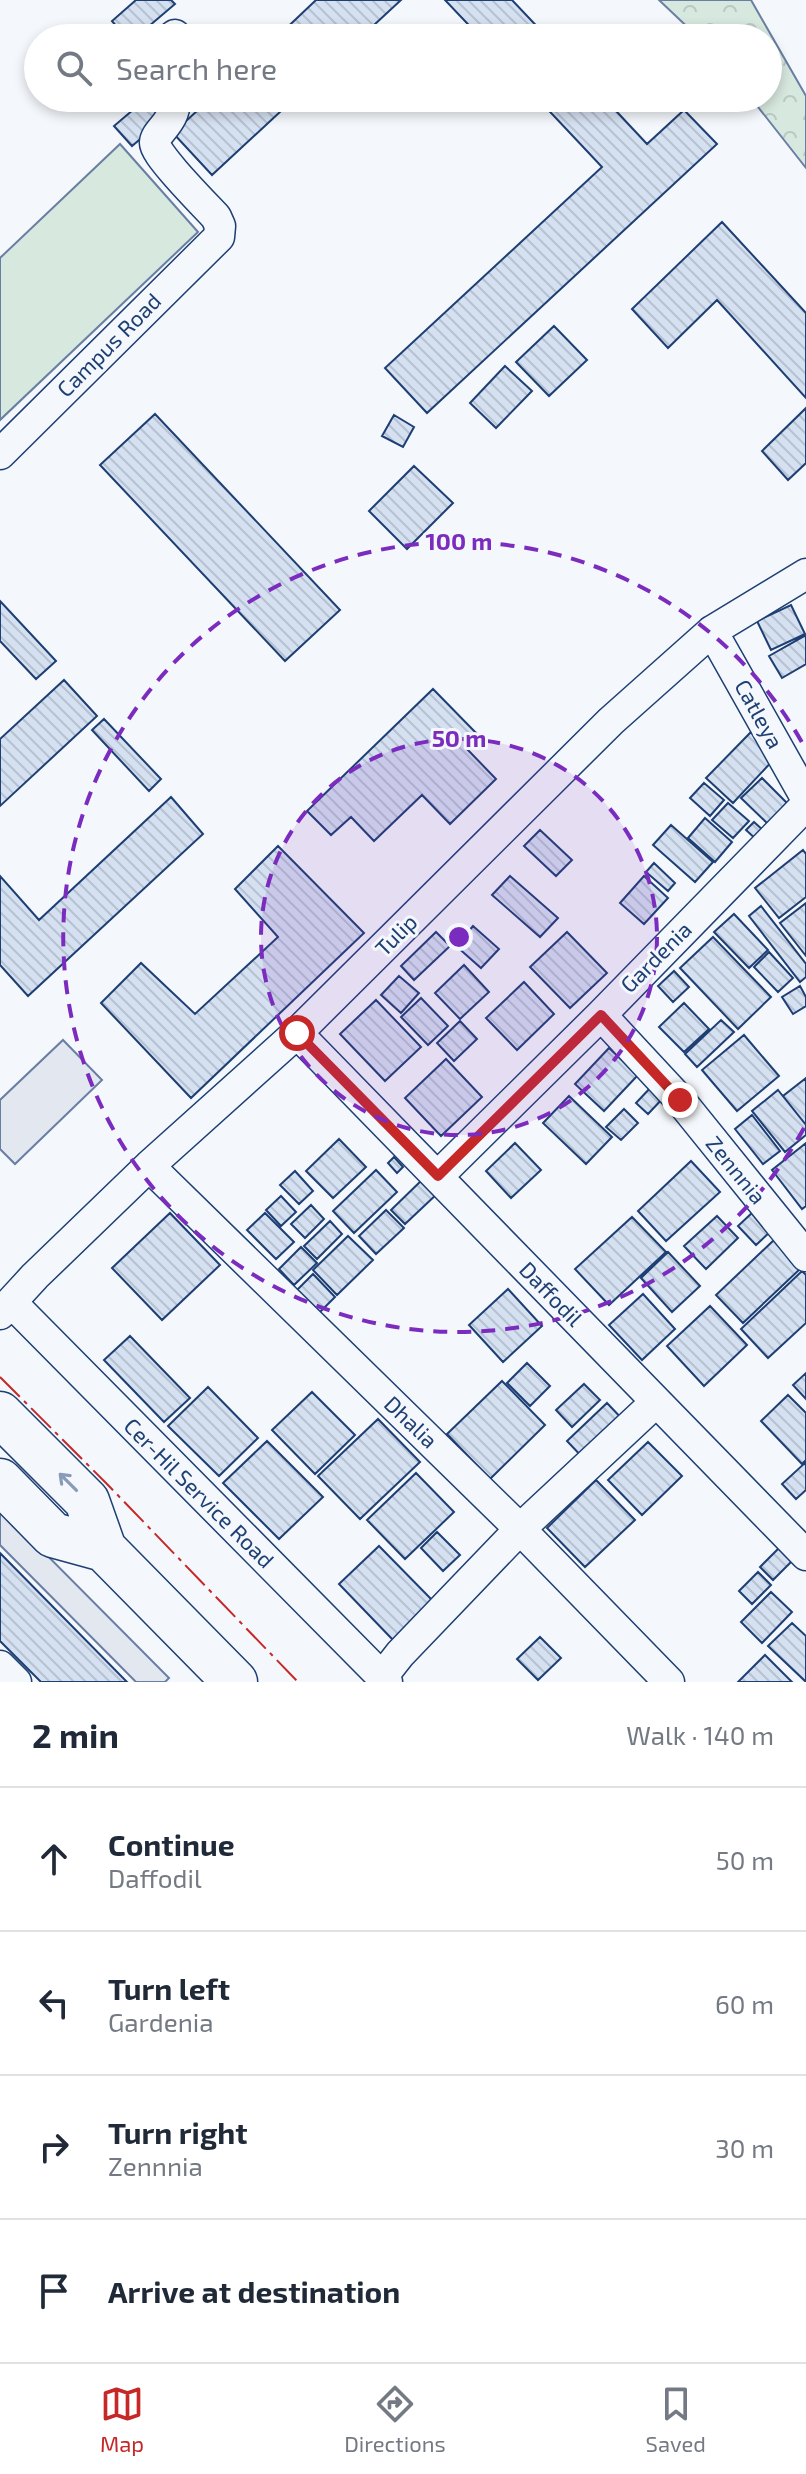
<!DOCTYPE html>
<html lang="en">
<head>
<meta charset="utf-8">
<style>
  :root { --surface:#fff; --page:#f2f2f3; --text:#1f2937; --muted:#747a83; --line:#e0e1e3; --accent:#c62828 }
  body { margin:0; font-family:"Exo 2",sans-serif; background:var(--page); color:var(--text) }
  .stop { position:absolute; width:24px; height:24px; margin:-18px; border:6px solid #c62828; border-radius:50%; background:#fff }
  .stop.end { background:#c62828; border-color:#fff; box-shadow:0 2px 8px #0008 }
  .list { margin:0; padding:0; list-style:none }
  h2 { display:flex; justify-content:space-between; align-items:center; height:104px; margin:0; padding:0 32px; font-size:34px }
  h2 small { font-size:26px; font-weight:400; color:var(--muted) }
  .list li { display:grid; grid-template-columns:52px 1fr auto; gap:24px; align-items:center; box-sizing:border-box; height:144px; padding:0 32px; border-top:2px solid var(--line) }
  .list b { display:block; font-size:30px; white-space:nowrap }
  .list p { margin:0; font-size:26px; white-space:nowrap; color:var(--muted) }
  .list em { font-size:26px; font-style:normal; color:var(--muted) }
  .icon { flex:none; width:44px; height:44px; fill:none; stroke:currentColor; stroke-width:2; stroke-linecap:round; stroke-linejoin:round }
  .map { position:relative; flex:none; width:806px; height:1682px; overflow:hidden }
  .search { position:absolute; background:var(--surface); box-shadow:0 4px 12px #0003; left:24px; right:24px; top:24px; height:88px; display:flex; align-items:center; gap:20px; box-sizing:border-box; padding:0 28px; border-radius:44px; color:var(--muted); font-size:30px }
  .sheet { height:680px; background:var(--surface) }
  nav { display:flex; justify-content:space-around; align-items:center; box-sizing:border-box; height:112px; border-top:2px solid var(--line); background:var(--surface); font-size:22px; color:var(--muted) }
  nav a { display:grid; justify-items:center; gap:4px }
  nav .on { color:var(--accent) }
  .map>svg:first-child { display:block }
</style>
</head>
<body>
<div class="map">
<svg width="806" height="1682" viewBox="0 0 806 1682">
  <defs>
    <pattern id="forest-crowns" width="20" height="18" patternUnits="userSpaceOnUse" patternTransform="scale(2)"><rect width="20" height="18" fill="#d7e8df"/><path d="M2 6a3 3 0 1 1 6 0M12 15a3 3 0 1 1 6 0" fill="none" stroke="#b8c8c3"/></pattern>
    <pattern id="building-back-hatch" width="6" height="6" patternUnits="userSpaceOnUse" patternTransform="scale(2)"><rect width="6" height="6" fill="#d5e0f0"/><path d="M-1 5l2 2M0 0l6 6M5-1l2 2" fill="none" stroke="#b6c1d1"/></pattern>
  </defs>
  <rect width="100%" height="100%" fill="#f4f7fb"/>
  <!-- forest -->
  <path fill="url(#forest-crowns)" stroke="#687fa3" stroke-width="2" d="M659 0H751L806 96V168L751 98H768V38H699Z"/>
  <!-- green -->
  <path fill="#d7e8df" stroke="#687fa3" stroke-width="2" d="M120 144 198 232 0 420V258Z"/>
  <!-- parking -->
  <path fill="#e3e8f0" stroke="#687fa3" stroke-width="2" d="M63 1040 102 1080 15 1164 0 1149V1100Z
    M0 1508 169 1678 165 1682H136L0 1545Z"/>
  <!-- building -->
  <path fill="url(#building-back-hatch)" stroke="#1d3f73" stroke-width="2" d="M136 0H171L175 4 135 38H126L112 21Z
    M316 0H401L360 38H276Z
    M445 0H512L548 38H481Z
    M147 98H160L172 112 132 146 114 126Z
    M211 98H295L212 175 173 133Z
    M537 98H604L647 144 684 110 717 144 427 413 385 368 602 167Z
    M722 222 806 313V398L717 300 668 348 632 309Z
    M554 326 587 360 549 396 516 362Z
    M505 366 532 391 496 428 470 403Z
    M806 408V463L788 480 762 451Z
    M155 414 340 610 285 661 100 465Z
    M394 415 414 427 403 447 382 436Z
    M414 466 453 503 407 549 369 511Z
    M0 601 56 661 36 679 0 641Z
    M791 605 805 634 771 650 757 621Z
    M806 635V664L782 678 769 656Z
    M64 680 97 716 0 806V739Z
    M433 689 480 737 467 749 496 779 450 824 422 795 374 841 351 817 331 835 307 811Z
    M104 719 161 779 149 791 92 730Z
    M751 732 777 756 733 803 706 778Z
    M762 778 788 804 768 824 741 798Z
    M704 783 724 800 710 816 690 798Z
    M171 797 203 834 28 996 0 965V876L39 920Z
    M728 803 749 821 733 838 712 820Z
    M705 818 732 842 715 862 688 838Z
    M754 822 766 833 759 842 746 830Z
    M671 825 713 862 695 882 653 845Z
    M540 830 572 860 556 876 524 846Z
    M278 846 364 933 191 1098 101 1003 141 963 195 1014 278 937 235 889Z
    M803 850 806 854V897L779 918 755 888Z
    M654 863 675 883 668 891 646 872Z
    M510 876 558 918 540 937 492 895Z
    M644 876 668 898 644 924 620 903Z
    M806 903V956L780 923Z
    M761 906 806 964V977L800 982 749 916Z
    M734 914 768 950 749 968 714 932Z
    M473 926 499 949 481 968 456 946Z
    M436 932 450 946 414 980 401 966Z
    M567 932 607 973 570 1008 530 967Z
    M713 937 771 997 738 1029 680 968Z
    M769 952 793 978 778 992 754 967Z
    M464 965 489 992 460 1019 435 993Z
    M674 971 689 987 673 1002 658 986Z
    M399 976 419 993 401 1013 381 995Z
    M524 982 554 1014 517 1050 486 1018Z
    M800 986 806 997V1006L793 1014 782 997Z
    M421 998 448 1026 428 1045 401 1017Z
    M376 1000 421 1047 385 1081 340 1034Z
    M684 1003 709 1029 684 1052 659 1027Z
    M721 1020 734 1032 697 1067 685 1054Z
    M460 1021 477 1039 454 1061 437 1043Z
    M744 1035 779 1076 737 1111 702 1070Z
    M609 1048 638 1075 604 1111 575 1084Z
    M446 1059 482 1097 441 1136 405 1098Z
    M806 1078V1125L783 1096Z
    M653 1085 665 1096 648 1114 636 1103Z
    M778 1090 806 1125V1135L785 1152 752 1111Z
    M569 1096 612 1137 586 1164 543 1123Z
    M624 1109 638 1123 621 1140 606 1127Z
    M752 1115 780 1151 763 1164 735 1129Z
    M339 1139 366 1167 333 1198 306 1171Z
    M515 1143 541 1170 511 1198 486 1171Z
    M806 1143V1206L802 1209 772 1170Z
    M394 1157 403 1167 397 1173 388 1163Z
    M691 1161 720 1192 666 1241 638 1211Z
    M376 1170 397 1192 354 1233 333 1211Z
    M295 1171 313 1191 299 1204 280 1185Z
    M424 1178 438 1193 405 1224 391 1210Z
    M281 1196 296 1212 281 1226 266 1210Z
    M311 1205 324 1219 305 1238 291 1224Z
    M386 1210 404 1228 376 1254 359 1236Z
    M753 1212 771 1231 756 1245 738 1226Z
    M170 1213 220 1265 162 1320 112 1268Z
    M265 1213 294 1242 276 1259 247 1230Z
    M717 1216 738 1238 706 1269 684 1246Z
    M632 1217 666 1252 609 1305 575 1269Z
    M330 1221 342 1234 317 1259 304 1246Z
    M348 1236 373 1260 337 1295 313 1270Z
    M774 1240 801 1268 743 1323 716 1295Z
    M301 1247 317 1263 294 1285 279 1269Z
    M668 1252 700 1286 672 1312 641 1278Z
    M802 1271 806 1275V1323L768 1358 741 1329Z
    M313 1274 335 1297 319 1313 297 1290Z
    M508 1289 542 1326 503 1362 469 1325Z
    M643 1294 675 1329 642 1360 609 1325Z
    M710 1306 747 1345 704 1386 667 1346Z
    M130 1336 190 1398 164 1422 104 1360Z
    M527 1363 550 1386 530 1406 507 1383Z
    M806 1373V1399L793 1385Z
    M502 1381 545 1425 490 1479 447 1434Z
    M584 1384 600 1400 572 1427 556 1410Z
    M208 1387 258 1438 219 1476 168 1426Z
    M312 1392 355 1435 315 1474 272 1430Z
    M788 1395 806 1413V1460L802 1464 761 1421Z
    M607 1403 626 1423 586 1461 567 1441Z
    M378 1419 420 1462 360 1519 318 1476Z
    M267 1441 323 1497 279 1539 223 1483Z
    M648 1442 682 1476 642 1515 608 1480Z
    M806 1462V1490L796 1499 782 1484Z
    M416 1473 454 1512 405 1559 367 1520Z
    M596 1480 635 1520 585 1567 547 1528Z
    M437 1532 460 1555 443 1571 421 1548Z
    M379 1546 434 1602 394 1641 339 1584Z
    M781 1546 794 1559 773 1580 760 1567Z
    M0 1553 127 1682H41L0 1641Z
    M758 1572 771 1585 752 1604 739 1591Z
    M771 1592 792 1612 762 1643 741 1622Z
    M792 1623 806 1636V1682L768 1646Z
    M540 1637 561 1658 538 1680 517 1659Z
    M765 1655 792 1682H738Z"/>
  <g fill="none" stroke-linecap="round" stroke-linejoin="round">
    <!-- minor casing -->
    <g stroke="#1d3f73" stroke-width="33">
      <path id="minor" d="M171 38 175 35
        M0 454 219 237 220 226 216 217C206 206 154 154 155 143 155 131 176 123 175 98
        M712 631 806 798
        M601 1015 680 1100 806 1256
        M297 1033 806 1555
        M149 1166 520 1529 669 1682
        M438 1176 601 1015 806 805
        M12 1303 387 1682
        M0 1314 35 1276 149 1166 297 1033 611 721 712 631 806 574
        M0 1666 16 1682
        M382 1677 400 1654 520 1529 656 1402"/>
    </g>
    <!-- highway casing -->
    <g stroke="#1d3f73" stroke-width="47">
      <path id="highway" d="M0 1414 87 1501 104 1549 235 1682
        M0 1481 53 1535 104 1549"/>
    </g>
    <!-- minor -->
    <use href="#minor" stroke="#f4f7fb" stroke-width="30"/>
    <!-- highway -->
    <use href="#highway" stroke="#f4f7fb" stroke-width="44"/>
    <!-- power -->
    <path stroke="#c62828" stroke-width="2" stroke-dasharray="28 6 4 6" stroke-linecap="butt" d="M0 1377 107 1484 298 1682"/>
  </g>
  <!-- one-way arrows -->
  <defs><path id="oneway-shaft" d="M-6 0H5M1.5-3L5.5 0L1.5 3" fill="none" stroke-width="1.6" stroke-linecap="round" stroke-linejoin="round" transform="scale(2)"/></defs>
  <use stroke="#889bb7" href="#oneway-shaft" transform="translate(68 1482) rotate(-135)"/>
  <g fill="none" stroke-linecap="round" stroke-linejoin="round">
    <!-- route -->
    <path stroke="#c62828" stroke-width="10" d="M297 1033 438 1176 601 1015 680 1100"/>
  </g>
  <!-- distance rings -->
  <circle cx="459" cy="937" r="198" fill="#7b2cbf" fill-opacity=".12"/>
  <g fill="none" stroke="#7b2cbf" stroke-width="4" stroke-dasharray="14 10">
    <circle cx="459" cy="937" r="198"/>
    <path d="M804 1128A395 395 0 1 1 804 746"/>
  </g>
  <g text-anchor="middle" stroke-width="6" stroke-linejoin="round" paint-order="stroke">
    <!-- street labels -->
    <g font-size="22" fill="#1d3f73" stroke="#f4f7fb">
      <text transform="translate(109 345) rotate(-45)" y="8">Campus Road</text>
      <text transform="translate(759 714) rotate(61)" y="8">Catleya</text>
      <text transform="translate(396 935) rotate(-45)" y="8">Tulip</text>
      <text transform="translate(656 957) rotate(-45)" y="8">Gardenia</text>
      <text transform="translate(736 1170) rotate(51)" y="8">Zennnia</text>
      <text transform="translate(551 1294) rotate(46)" y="8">Daffodil</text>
      <text transform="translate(411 1422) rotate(44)" y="8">Dhalia</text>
      <text transform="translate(199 1493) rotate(45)" y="8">Cer-Hil Service Road</text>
    </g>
  </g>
  <circle cx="459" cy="937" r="12" fill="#7b2cbf" stroke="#f4f7fb" stroke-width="4"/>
  <g font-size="24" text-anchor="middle" font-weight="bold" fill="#7b2cbf" stroke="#f4f7fb" stroke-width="6" stroke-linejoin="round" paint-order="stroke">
    <text x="459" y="550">100 m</text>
    <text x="459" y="747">50 m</text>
  </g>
</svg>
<div class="stop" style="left:297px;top:1033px"></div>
<div class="stop end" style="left:680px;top:1100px"></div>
<div class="search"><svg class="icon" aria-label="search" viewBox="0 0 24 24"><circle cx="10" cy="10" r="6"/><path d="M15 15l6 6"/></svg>Search here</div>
</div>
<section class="sheet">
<h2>2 min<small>Walk · 140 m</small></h2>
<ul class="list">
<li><svg class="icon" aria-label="ahead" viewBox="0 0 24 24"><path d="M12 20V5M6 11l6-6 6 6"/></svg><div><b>Continue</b><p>Daffodil</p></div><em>50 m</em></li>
<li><svg class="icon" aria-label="left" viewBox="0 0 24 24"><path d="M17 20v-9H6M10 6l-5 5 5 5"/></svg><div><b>Turn left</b><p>Gardenia</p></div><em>60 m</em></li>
<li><svg class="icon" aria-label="right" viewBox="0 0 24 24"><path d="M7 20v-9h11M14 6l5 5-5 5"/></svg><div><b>Turn right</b><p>Zennnia</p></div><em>30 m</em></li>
<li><svg class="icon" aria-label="arrive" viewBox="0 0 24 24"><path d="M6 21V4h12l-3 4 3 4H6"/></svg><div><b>Arrive at destination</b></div></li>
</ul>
</section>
<nav>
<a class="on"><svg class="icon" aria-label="map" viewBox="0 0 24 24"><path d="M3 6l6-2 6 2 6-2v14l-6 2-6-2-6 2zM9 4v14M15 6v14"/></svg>Map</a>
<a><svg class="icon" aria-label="directions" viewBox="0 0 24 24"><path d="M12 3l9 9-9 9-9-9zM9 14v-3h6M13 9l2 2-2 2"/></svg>Directions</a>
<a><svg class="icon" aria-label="saved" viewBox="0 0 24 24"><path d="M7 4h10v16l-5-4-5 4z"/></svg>Saved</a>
</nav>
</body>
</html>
